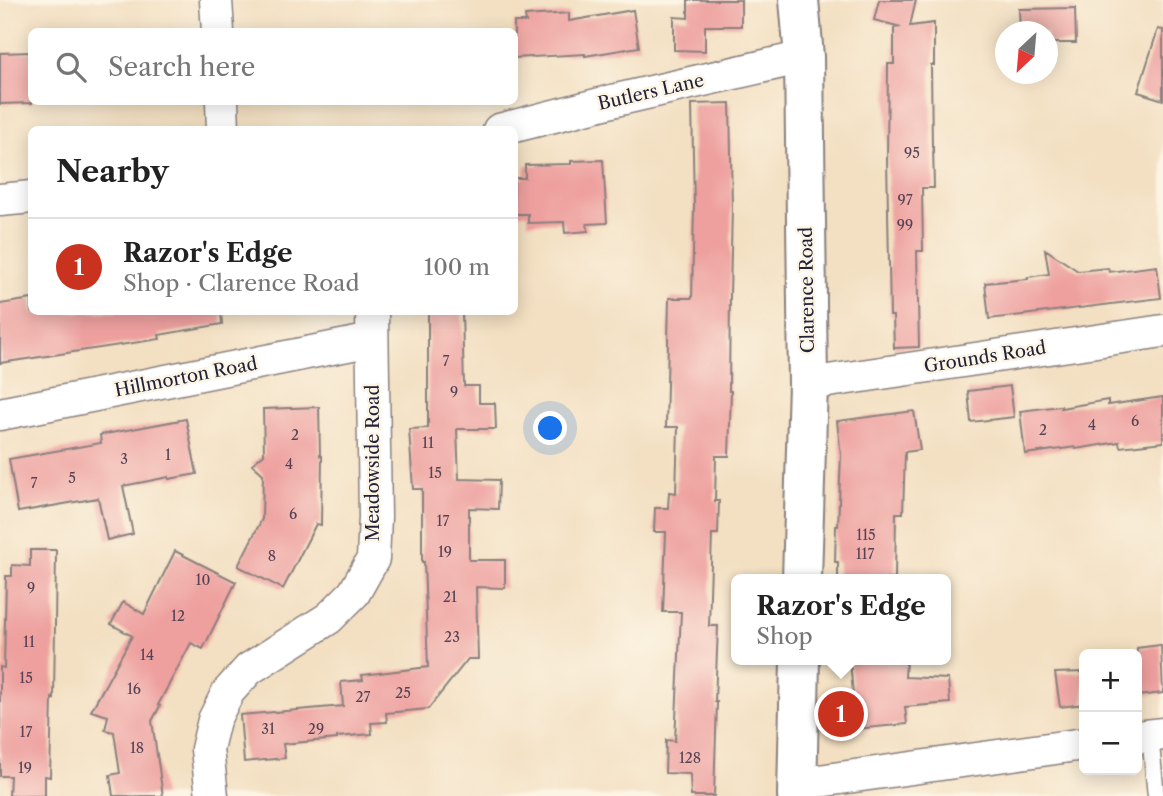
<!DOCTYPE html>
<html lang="en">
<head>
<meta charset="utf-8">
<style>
  :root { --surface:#fff; --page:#f2f2f2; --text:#222; --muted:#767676; --line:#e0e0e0; --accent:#c8321e }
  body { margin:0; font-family:"Libre Caslon Text",serif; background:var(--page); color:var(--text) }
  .controls { position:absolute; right:21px; bottom:21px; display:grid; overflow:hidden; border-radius:10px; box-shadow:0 4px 18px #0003 }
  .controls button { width:63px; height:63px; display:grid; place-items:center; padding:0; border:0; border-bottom:2px solid var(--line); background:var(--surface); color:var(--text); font:35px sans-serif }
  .compass { position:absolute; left:995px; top:21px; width:63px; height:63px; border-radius:50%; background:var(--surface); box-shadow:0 4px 18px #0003; rotate:206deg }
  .you { position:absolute; left:551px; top:429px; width:24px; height:24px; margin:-18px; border:5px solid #fff; border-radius:50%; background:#1a73e8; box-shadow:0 0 0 10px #1a73e833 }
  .badge { display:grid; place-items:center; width:46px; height:46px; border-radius:50%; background:var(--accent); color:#fff; font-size:23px; font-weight:700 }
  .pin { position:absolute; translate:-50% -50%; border:4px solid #fff; box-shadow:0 2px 7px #0006 }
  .popup { position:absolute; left:731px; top:574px; width:220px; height:91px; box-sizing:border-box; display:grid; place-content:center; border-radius:10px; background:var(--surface); filter:drop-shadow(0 2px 5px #0005); font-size:23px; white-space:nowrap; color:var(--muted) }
  .popup b { font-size:26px; color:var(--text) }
  .popup::after { content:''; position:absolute; left:50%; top:100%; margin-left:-14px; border:14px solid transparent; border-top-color:var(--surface) }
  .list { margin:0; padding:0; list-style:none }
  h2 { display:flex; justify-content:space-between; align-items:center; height:91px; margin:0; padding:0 28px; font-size:30px }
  h2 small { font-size:23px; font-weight:400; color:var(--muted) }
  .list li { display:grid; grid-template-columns:46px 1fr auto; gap:21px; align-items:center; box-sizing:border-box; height:98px; padding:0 28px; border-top:2px solid var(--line) }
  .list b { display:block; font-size:26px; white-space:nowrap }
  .list p { margin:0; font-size:23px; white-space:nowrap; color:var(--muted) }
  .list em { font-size:23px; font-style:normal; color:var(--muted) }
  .icon { flex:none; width:38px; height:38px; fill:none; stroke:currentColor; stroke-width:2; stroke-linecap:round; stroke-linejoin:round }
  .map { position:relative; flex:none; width:1163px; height:796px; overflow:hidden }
  .search { position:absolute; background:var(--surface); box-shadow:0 4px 18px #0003; left:28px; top:28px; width:490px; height:77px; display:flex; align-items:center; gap:18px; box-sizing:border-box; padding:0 24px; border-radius:10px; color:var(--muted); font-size:26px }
  .panel { position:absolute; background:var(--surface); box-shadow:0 4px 18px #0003; left:28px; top:126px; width:490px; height:189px; border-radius:10px }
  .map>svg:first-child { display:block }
</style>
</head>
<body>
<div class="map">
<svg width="1163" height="796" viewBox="0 0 1163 796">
  <rect width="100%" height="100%" fill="#fcf5e5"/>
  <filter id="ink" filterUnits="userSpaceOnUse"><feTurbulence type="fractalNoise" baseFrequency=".0143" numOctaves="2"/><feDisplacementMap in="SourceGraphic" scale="14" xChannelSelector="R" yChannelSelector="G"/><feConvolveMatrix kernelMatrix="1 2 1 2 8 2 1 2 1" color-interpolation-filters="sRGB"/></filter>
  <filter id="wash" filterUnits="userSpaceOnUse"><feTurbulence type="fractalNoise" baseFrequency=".00686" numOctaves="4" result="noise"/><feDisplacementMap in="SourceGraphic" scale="28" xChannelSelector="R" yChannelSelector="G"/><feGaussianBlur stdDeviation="1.57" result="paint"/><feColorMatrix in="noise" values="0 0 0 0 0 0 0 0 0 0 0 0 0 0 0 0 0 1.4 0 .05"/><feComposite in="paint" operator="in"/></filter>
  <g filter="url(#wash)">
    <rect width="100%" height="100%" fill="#f3dfc1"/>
    <g id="blocks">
      <!-- building -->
      <path fill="#eea09f" d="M688 0H741V26H705V51L674 50V17L688 18Z
        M879 0H916L910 26 934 23V65H931L932 147H933L934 188H922L923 251H917L919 347 894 348 893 316H890L887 159 888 64H894V28L901 27 874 20Z
        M1075 8 1076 43H1047V32H1020L1019 9Z
        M633 10 639 47 585 56V54L514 58V22H526L525 16 569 13V21Z
        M1158 29 1163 30V100L1138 92Z
        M32 52V103L0 104V53Z
        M730 103 732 207 730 295 729 391H731L729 456H716L715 501H719L718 534H712L709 626H718L715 702H717L714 796H691L690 774 665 773 666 740 675 741 681 612H663L666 532H654L655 508H668L669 492 676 493 678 427H666L669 298H692L694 206 692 104Z
        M603 160 607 223 587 224 588 231 565 233 564 222 528 223V214H514V178H525V165L571 164V161Z
        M1045 249 1078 271 1108 268 1109 272 1157 266 1161 298 989 319 985 283 1028 279V277L1049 274Z
        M32 299V312H221L222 324 159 335 160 339 0 363V304Z
        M428 312H462L464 386H479V403H495L496 429H457L459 479 499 480 498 509 469 508V560H505V588L476 587 478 659H468L428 709 386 713 387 722 371 723 372 734 337 737V739L283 744 285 758 244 762 240 715 343 706 341 682 363 680 362 675 428 667 424 562H422V489H413L409 429 428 428Z
        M1010 386 1014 417 971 422 968 391Z
        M1163 397V442L1120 447 1119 442 1076 449 1075 447 1025 454 1020 411 1061 406V408L1108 400V405Z
        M319 407 320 456H322L321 525 316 524 283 589 238 566 262 519 263 474 252 464 264 454 263 409Z
        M914 411 920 450 905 452 903 513H896L895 579H838V562H835L836 526H838L841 455 837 421Z
        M186 419 197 474 169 479V477L123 486 133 534 107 540 98 498 18 512 9 459 101 443 100 435Z
        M30 550H56L54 699 52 698 50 777 45 776V796H9L10 776H0V667L4 668 6 576H12V565L30 566Z
        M175 551 236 582 203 649 191 643 158 705 160 706 152 721 163 796H113L110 775 120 773 114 732 105 730 108 716 91 711 132 636 111 624 123 602 144 614Z
        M1161 645 1163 693 1137 696V648Z
        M850 660H906L905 677 948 679 950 703 905 707 907 724 856 729Z
        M1084 672V704L1060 707 1055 673Z"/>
    </g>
  </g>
  <g filter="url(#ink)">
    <use href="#blocks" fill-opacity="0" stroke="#8a807e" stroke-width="2"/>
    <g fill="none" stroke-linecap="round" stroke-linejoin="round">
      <!-- service casing -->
      <g stroke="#8a807e" stroke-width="19">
        <path id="service" d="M1150 735 1156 796"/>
      </g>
      <!-- minor casing -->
      <g stroke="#8a807e" stroke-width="35">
        <path id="minor" d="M216 0 218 32
          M222 102 223 130
          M499 130 616 100 804 57
          M0 200 32 197
          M808 384 1163 331
          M0 414 372 340
          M1137 737 1163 734
          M797 784 1084 744
          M212 796 207 749 214 720 228 692 249 669 329 618 354 593 373 559 375 517 372 312"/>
      </g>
      <!-- tertiary casing -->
      <g stroke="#8a807e" stroke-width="42">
        <path id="tertiary" d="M799 0 804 57 808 384 802 579
          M797 796 800 660"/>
      </g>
      <!-- service -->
      <use href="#service" stroke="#fff" stroke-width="16"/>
      <!-- minor -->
      <use href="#minor" stroke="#fff" stroke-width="32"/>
      <!-- tertiary -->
      <use href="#tertiary" stroke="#fff" stroke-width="38"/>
    </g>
  </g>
  <g text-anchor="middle" stroke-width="5" stroke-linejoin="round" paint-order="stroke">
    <!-- number labels -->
    <g font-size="14" fill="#554254">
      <text x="912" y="158">95</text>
      <text x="905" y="205">97</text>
      <text x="905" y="230">99</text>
      <text x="446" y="366">7</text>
      <text x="454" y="397">9</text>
      <text x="1135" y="426">6</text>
      <text x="1092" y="430">4</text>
      <text x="1043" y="435">2</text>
      <text x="295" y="440">2</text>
      <text x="428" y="448">11</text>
      <text x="168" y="460">1</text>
      <text x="124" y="464">3</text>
      <text x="289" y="469">4</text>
      <text x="435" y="478">15</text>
      <text x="72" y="483">5</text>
      <text x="34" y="488">7</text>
      <text x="293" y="519">6</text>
      <text x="443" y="526">17</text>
      <text x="866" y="540">115</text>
      <text x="445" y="557">19</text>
      <text x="865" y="559">117</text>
      <text x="272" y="561">8</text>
      <text x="203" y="585">10</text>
      <text x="31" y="593">9</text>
      <text x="450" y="602">21</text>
      <text x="178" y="621">12</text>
      <text x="452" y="642">23</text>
      <text x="29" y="647">11</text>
      <text x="147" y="660">14</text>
      <text x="26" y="683">15</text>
      <text x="134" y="694">16</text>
      <text x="403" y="698">25</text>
      <text x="363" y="702">27</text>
      <text x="268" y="734">31</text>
      <text x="316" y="734">29</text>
      <text x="26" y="737">17</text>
      <text x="137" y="753">18</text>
      <text x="690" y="763">128</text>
      <text x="25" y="773">19</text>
    </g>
    <!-- street labels -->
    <g font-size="18" fill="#22223b" stroke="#fcf5e5">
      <text transform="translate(651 92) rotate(-13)" y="6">Butlers Lane</text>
      <text transform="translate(807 290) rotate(-91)" y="6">Clarence Road</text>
      <text transform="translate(985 357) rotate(-9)" y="6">Grounds Road</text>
      <text transform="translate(186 377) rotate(-11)" y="6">Hillmorton Road</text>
      <text transform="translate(373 463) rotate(-90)" y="6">Meadowside Road</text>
    </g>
  </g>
</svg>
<div class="controls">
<button>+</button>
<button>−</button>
</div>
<svg class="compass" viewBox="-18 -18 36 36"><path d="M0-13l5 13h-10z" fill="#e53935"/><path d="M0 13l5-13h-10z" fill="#767676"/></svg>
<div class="you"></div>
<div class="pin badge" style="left:841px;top:714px">1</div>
<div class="popup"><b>Razor's Edge</b>Shop</div>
<div class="search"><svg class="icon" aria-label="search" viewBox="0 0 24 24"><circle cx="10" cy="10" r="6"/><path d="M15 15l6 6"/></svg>Search here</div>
<section class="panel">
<h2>Nearby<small></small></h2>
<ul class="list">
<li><span class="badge">1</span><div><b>Razor's Edge</b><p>Shop · Clarence Road</p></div><em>100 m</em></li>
</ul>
</section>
</div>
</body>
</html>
